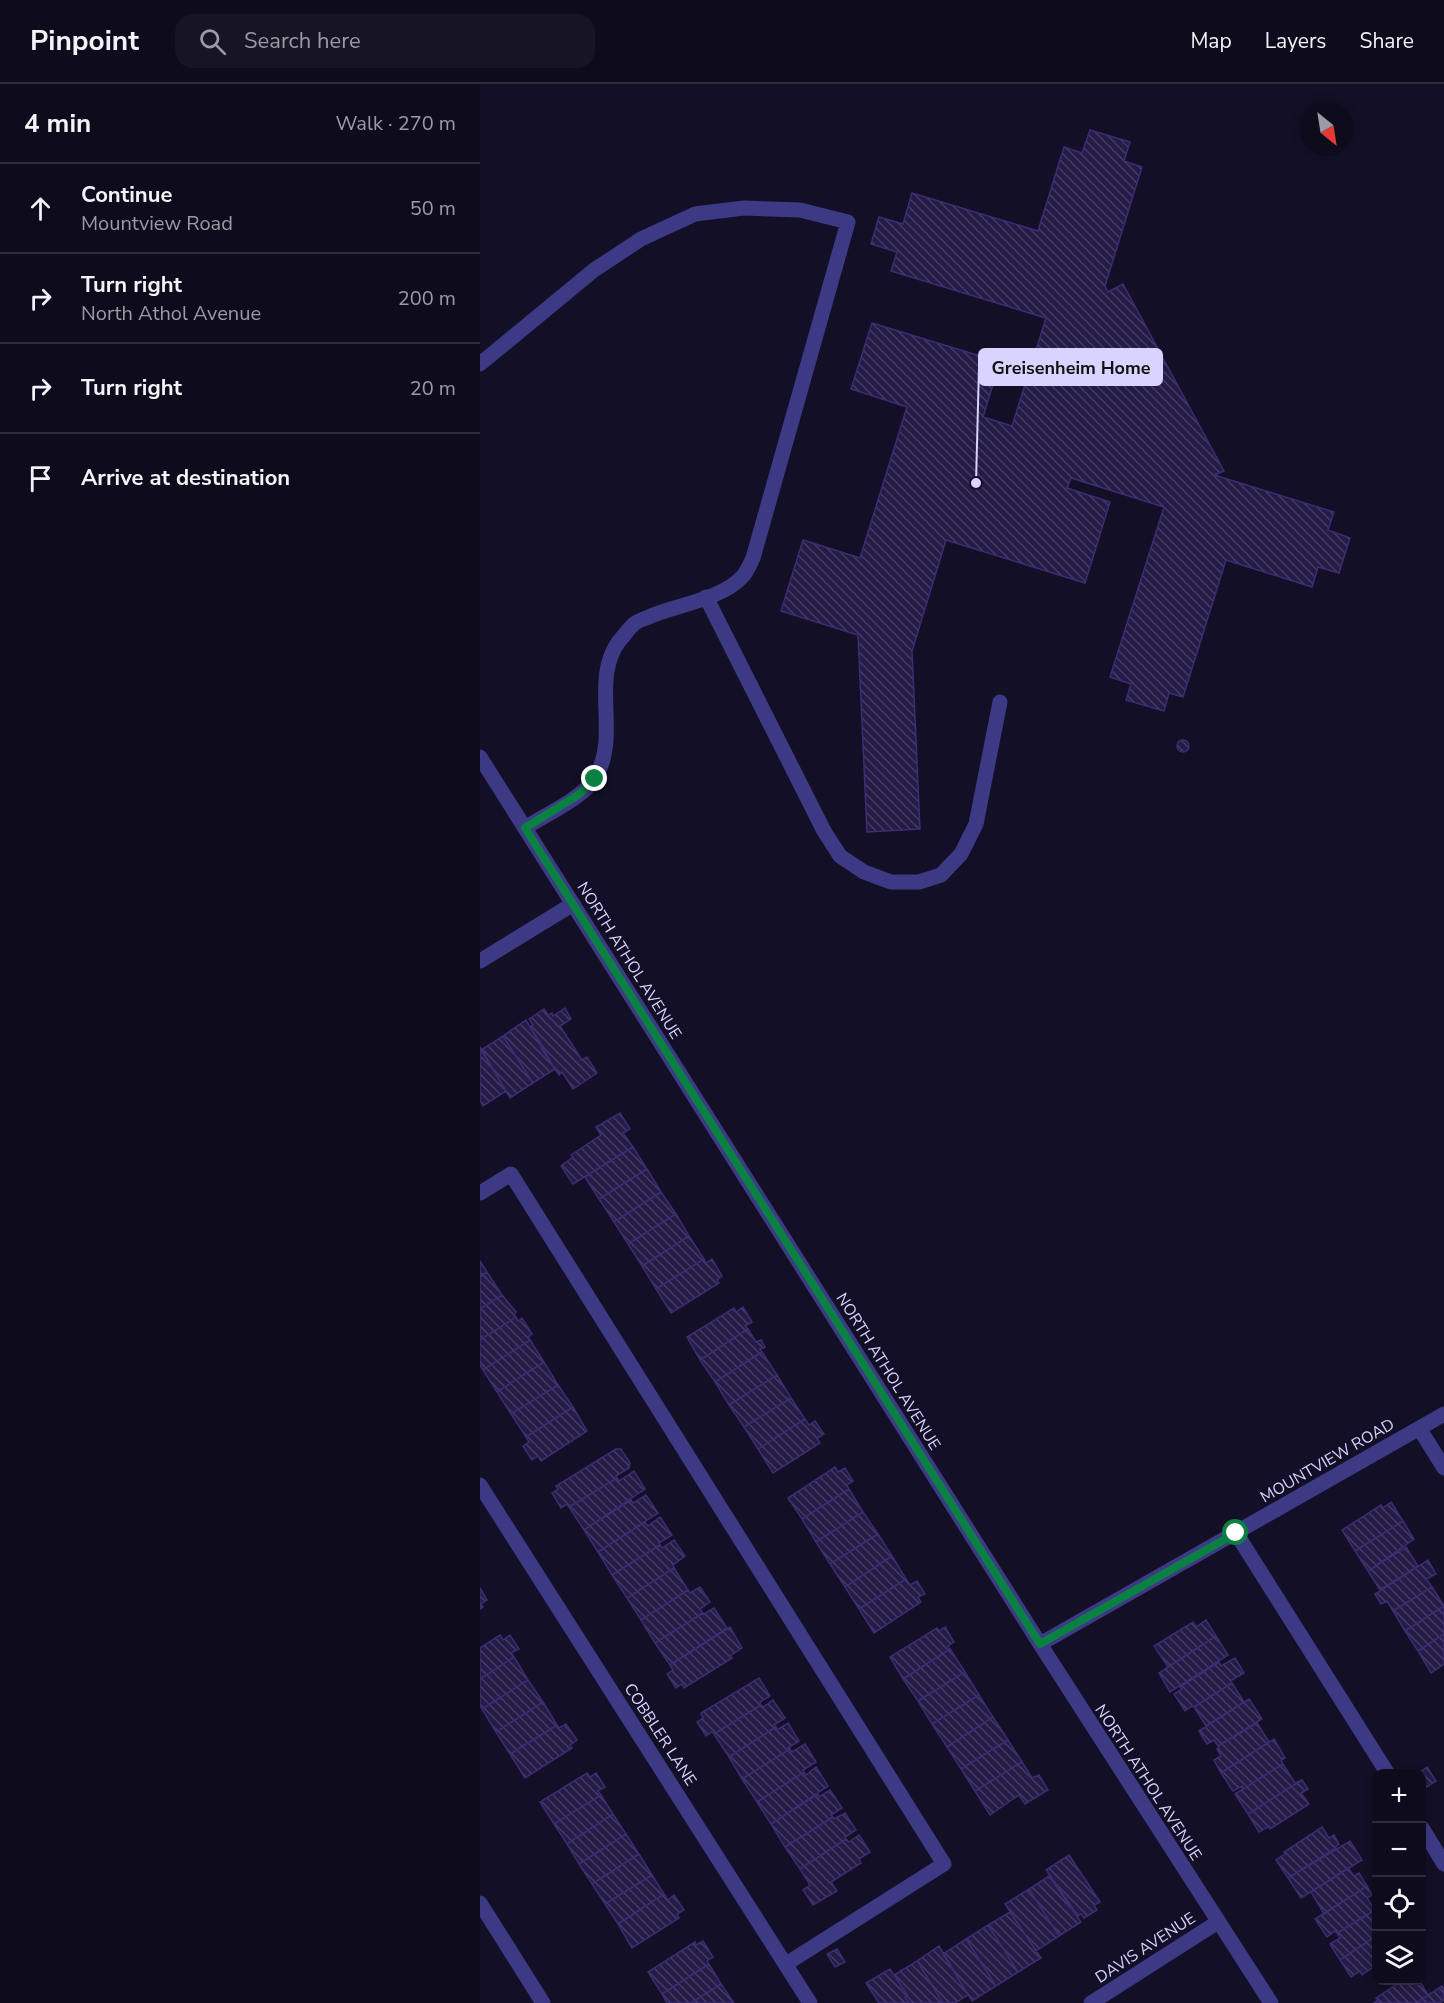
<!DOCTYPE html>
<html lang="en">
<head>
<meta charset="utf-8">
<style>
  :root { --surface:#0e0b1c; --page:#171425; --text:#f1f3f6; --muted:#9b9ba3; --line:#2e2b3b }
  body { margin:0; font-family:"Nunito Sans",sans-serif; background:var(--page); color:var(--text) }
  .controls { position:absolute; right:18px; bottom:18px; display:grid; overflow:hidden; border-radius:12px; box-shadow:0 3px 9px #0003 }
  .controls button { width:54px; height:54px; display:grid; place-items:center; padding:0; border:0; border-bottom:2px solid var(--line); background:var(--surface); color:var(--text); font:30px sans-serif }
  .compass { position:absolute; left:820px; top:18px; width:54px; height:54px; border-radius:50%; background:var(--surface); box-shadow:0 3px 9px #0003; rotate:150deg }
  .stop { position:absolute; width:18px; height:18px; margin:-14px; border:4px solid #0b8043; border-radius:50%; background:#fff }
  .stop.end { background:#0b8043; border-color:#fff; box-shadow:0 2px 6px #0008 }
  .list { margin:0; padding:0; list-style:none }
  h2 { display:flex; justify-content:space-between; align-items:center; height:78px; margin:0; padding:0 24px; font-size:26px }
  h2 small { font-size:20px; font-weight:400; color:var(--muted) }
  .list li { display:grid; grid-template-columns:39px 1fr auto; gap:18px; align-items:center; box-sizing:border-box; height:90px; padding:0 24px; border-top:2px solid var(--line) }
  .list b { display:block; font-size:22px; white-space:nowrap }
  .list p { margin:0; font-size:20px; white-space:nowrap; color:var(--muted) }
  .list em { font-size:20px; font-style:normal; color:var(--muted) }
  .icon { flex:none; width:33px; height:33px; fill:none; stroke:currentColor; stroke-width:2; stroke-linecap:round; stroke-linejoin:round }
  .map { position:relative; flex:none; width:964px; height:1919px; overflow:hidden }
  header { display:flex; align-items:center; gap:36px; box-sizing:border-box; height:84px; padding:0 30px; background:var(--surface); border-bottom:2px solid var(--line) }
  header strong { font-size:28px }
  nav { display:flex; gap:33px; margin-inline-start:auto; font-size:21px }
  .search { width:420px; height:54px; background:var(--page); display:flex; align-items:center; gap:15px; box-sizing:border-box; padding:0 21px; border-radius:18px; color:var(--muted); font-size:22px }
  main { display:flex }
  aside { flex:1; background:var(--surface) }
  .map>svg:first-child { display:block }
</style>
</head>
<body>
<header>
<strong>Pinpoint</strong>
<div class="search"><svg class="icon" aria-label="search" viewBox="0 0 24 24"><circle cx="10" cy="10" r="6"/><path d="M15 15l6 6"/></svg>Search here</div>
<nav><a>Map</a><a>Layers</a><a>Share</a></nav>
</header>
<main>
<aside>
<h2>4 min<small>Walk · 270 m</small></h2>
<ul class="list">
<li><svg class="icon" aria-label="ahead" viewBox="0 0 24 24"><path d="M12 20V5M6 11l6-6 6 6"/></svg><div><b>Continue</b><p>Mountview Road</p></div><em>50 m</em></li>
<li><svg class="icon" aria-label="right" viewBox="0 0 24 24"><path d="M7 20v-9h11M14 6l5 5-5 5"/></svg><div><b>Turn right</b><p>North Athol Avenue</p></div><em>200 m</em></li>
<li><svg class="icon" aria-label="right" viewBox="0 0 24 24"><path d="M7 20v-9h11M14 6l5 5-5 5"/></svg><div><b>Turn right</b></div><em>20 m</em></li>
<li><svg class="icon" aria-label="arrive" viewBox="0 0 24 24"><path d="M6 21V4h12l-3 4 3 4H6"/></svg><div><b>Arrive at destination</b></div></li>
</ul>
</aside>
<div class="map">
<svg width="964" height="1919" viewBox="0 0 964 1919">
  <defs>
    <pattern id="building-back-hatch" width="6" height="6" patternUnits="userSpaceOnUse" patternTransform="scale(1.5)"><rect width="6" height="6" fill="#241b47"/><path d="M-1 5l2 2M0 0l6 6M5-1l2 2" fill="none" stroke="#433b63"/></pattern>
  </defs>
  <rect width="100%" height="100%" fill="#130f26"/>
  <!-- building -->
  <path fill="url(#building-back-hatch)" stroke="#3b2d73" stroke-width="1.5" d="M610 46 650 58 644 77 662 83 625 202 628 208 643 200 744 387 734 391 854 428 848 446 870 454 859 489 838 483 832 503 746 476 703 613 689 609 684 627 646 616 651 600 630 593 684 423 591 394 587 404 630 418 605 499 466 456 432 567 440 745 387 748 378 551 301 527 323 456 380 474 427 323 371 305 392 239 520 278 503 333 532 342 566 234 411 187 417 168 391 160 399 133 423 140 432 109 558 147 584 63 602 69Z
    M697 662a6 6 0 1 1 12 0a6 6 0 1 1-12 0Z
    M85 924 91 935 80 942 102 976 107 973 117 989 93 1005 82 988 79 991 61 964 63 963 50 943 53 941 49 935 64 925 68 931 72 929 73 932Z
    M46 936 75 985 53 999 23 952Z
    M23 952 53 999 30 1014 1 966Z
    M0 963 26 1007 3 1022 0 1016Z
    M140 1029 150 1045 143 1049 153 1063 93 1100 81 1082 93 1073 91 1071 121 1051 116 1043Z
    M153 1063 167 1085 119 1115 105 1093Z
    M167 1085 181 1108 134 1138 119 1115Z
    M181 1108 196 1130 148 1160 134 1138Z
    M196 1130 209 1152 162 1182 148 1160Z
    M209 1152 224 1175 176 1205 162 1182Z
    M224 1175 226 1179 232 1175 242 1192 237 1196 239 1199 191 1229 176 1205Z
    M0 1177 7 1188 0 1193Z
    M7 1188 22 1211 0 1225V1193Z
    M22 1211 36 1228 34 1230 36 1233 0 1256V1225Z
    M263 1223 272 1238 265 1242 268 1245 220 1276 207 1253 254 1224 256 1228Z
    M36 1233 38 1237 42 1234 52 1250 48 1253 50 1256 3 1286 0 1281V1256Z
    M268 1245 276 1258 281 1256 285 1263 280 1265 282 1268 235 1298 220 1276Z
    M50 1256 64 1278 17 1308 3 1286Z
    M282 1268 297 1291 249 1321 235 1298Z
    M64 1278 78 1301 31 1330 17 1308Z
    M297 1291 311 1314 264 1343 249 1321Z
    M78 1301 93 1323 46 1353 31 1330Z
    M311 1314 325 1335 278 1365 264 1343Z
    M93 1323 107 1347 61 1377 58 1372 52 1376 43 1362 49 1358 46 1353Z
    M325 1335 329 1341 335 1337 344 1350 337 1354 340 1359 293 1389 278 1365Z
    M136 1365H141L150 1379 149 1384 136 1392 137 1394 89 1423 87 1420 81 1424 72 1409 78 1405 76 1402Z
    M355 1383 358 1388 365 1384 373 1397 367 1401 369 1405 322 1435 308 1414Z
    M154 1387 165 1405 104 1446 89 1423 137 1394 139 1397Z
    M369 1405 383 1428 336 1458 322 1435Z
    M166 1411 178 1429 118 1468 104 1446 151 1416 153 1419Z
    M911 1418 923 1437 875 1467 862 1446 901 1421 903 1424Z
    M383 1428 398 1450 350 1480 336 1458Z
    M180 1433 192 1451 179 1459 180 1461 132 1491 118 1468 165 1438 168 1442Z
    M923 1437 934 1455 888 1487 875 1467Z
    M398 1450 412 1472 365 1503 350 1480Z
    M194 1456 205 1472 193 1481 194 1484 147 1514 132 1491 180 1461 182 1464Z
    M926 1463 938 1482 900 1506 888 1487Z
    M412 1472 426 1495 379 1525 365 1503Z
    M948 1476 956 1490 946 1495 952 1503 913 1527 907 1517 901 1520 895 1510Z
    M194 1484 208 1506 161 1536 147 1514Z
    M426 1495 430 1501 437 1497 445 1510 438 1513 441 1518 394 1549 379 1525Z
    M220 1503 230 1518 220 1525 223 1529 175 1559 161 1536 208 1506 210 1509Z
    M952 1503 964 1522 925 1547 913 1527Z
    M0 1504 7 1516 1 1520 3 1523 0 1525Z
    M964 1522V1550L938 1567 925 1547Z
    M234 1524 247 1544 190 1581 175 1559 223 1529 224 1530Z
    M726 1536 736 1552 688 1583 674 1562 713 1538 716 1543Z
    M250 1543 262 1564 250 1572 252 1574 204 1604 202 1600 196 1604 187 1590 193 1586 190 1581Z
    M465 1543 474 1558 468 1562 470 1565 423 1595 410 1573 457 1544 459 1547Z
    M964 1550V1580L951 1589 938 1567Z
    M20 1551 23 1556 30 1551 39 1565 31 1569 34 1573 0 1595V1564Z
    M736 1552 748 1571 690 1608 679 1589Z
    M470 1565 485 1588 438 1617 423 1595Z
    M34 1573 48 1596 2 1625 0 1622V1595Z
    M755 1574 764 1589 750 1597 752 1599 714 1623 712 1622 705 1627 694 1610 702 1605 700 1603 739 1578 741 1582Z
    M485 1588 499 1611 452 1640 438 1617Z
    M279 1594 290 1612 280 1618 281 1621 234 1650 232 1648 226 1652 217 1638 223 1634 221 1629Z
    M48 1596 63 1618 16 1648 2 1625Z
    M752 1599 764 1618 726 1642 714 1623Z
    M499 1611 513 1633 467 1663 452 1640Z
    M769 1615 782 1635 738 1662 734 1656 727 1660 719 1647Z
    M293 1616 305 1634 294 1641 296 1643 249 1673 234 1650 281 1621 283 1623Z
    M63 1618 77 1641 30 1670 16 1648Z
    M513 1633 528 1656 481 1685 467 1663Z
    M308 1639 319 1657 308 1664 310 1665 262 1695 249 1673 296 1643 297 1646Z
    M777 1639 789 1658 741 1689 734 1676 741 1672 737 1665 739 1664 738 1662Z
    M86 1640 97 1656 90 1661 92 1664 45 1694 30 1670 77 1641 79 1644Z
    M794 1655 805 1674 801 1676 803 1680 763 1705 762 1702 753 1707 741 1689Z
    M528 1656 542 1678 495 1707 481 1685Z
    M325 1660 336 1678 323 1686 324 1688 277 1718 262 1695 310 1665 312 1668Z
    M542 1678 552 1694 559 1691 568 1706 545 1720 539 1711 510 1731 495 1707Z
    M803 1680 815 1699 822 1696 768 1730 755 1710Z
    M336 1683 348 1702 291 1740 277 1718 324 1688 326 1691Z
    M947 1683 956 1697 942 1706V1690H938Z
    M107 1689 110 1693 116 1689 125 1703 118 1707 121 1711 74 1740 60 1718Z
    M822 1696 828 1705 821 1709 829 1720 790 1745 789 1742 779 1748 768 1730Z
    M350 1706 362 1724 351 1731 353 1733 305 1763 291 1740 338 1710 339 1713Z
    M121 1711 133 1730 87 1760 74 1740Z
    M365 1729 376 1746 365 1753 366 1755 320 1785 305 1763 353 1733 354 1735Z
    M133 1730 146 1750 99 1780 87 1760Z
    M842 1743 849 1754 854 1751 859 1760 855 1763 856 1764 808 1794 796 1776 805 1770 804 1768Z
    M146 1750 159 1770 112 1800 99 1780Z
    M379 1751 390 1768 379 1775 381 1779 351 1798 357 1807 333 1821 323 1806 330 1801 320 1785 366 1755 369 1758Z
    M870 1757 882 1776 821 1814 808 1794Z
    M159 1770 172 1791 125 1820 112 1800Z
    M589 1771 620 1818 614 1821 617 1826 604 1834 601 1830 598 1832 566 1786Z
    M868 1784 874 1792 879 1789 887 1802 844 1830 831 1808Z
    M172 1791 184 1810 138 1840 125 1820Z
    M569 1792 601 1838 579 1852 549 1805Z
    M887 1802 892 1811 887 1814 895 1826 857 1849 855 1847 847 1853 835 1835Z
    M549 1805 579 1852 556 1867 525 1820Z
    M184 1810 188 1816 194 1811 204 1826 197 1830 199 1834 152 1864 138 1840Z
    M895 1826 896 1828V1852L860 1876 850 1860 860 1854 857 1849Z
    M530 1828 561 1874 538 1888 508 1841Z
    M508 1841 538 1888 516 1902 486 1855Z
    M896 1852V1881L882 1891 880 1887 871 1893 860 1876Z
    M486 1855 516 1902 492 1917 463 1870Z
    M223 1857 233 1873 227 1877 229 1880 182 1910 168 1888 215 1858 216 1861Z
    M459 1862 488 1911 475 1919H463L437 1877Z
    M357 1865 365 1878 355 1883 347 1870Z
    M437 1877 463 1919H429L425 1913 428 1912 414 1891Z
    M229 1880 241 1900 211 1919H187L182 1910Z
    M410 1885 428 1912 425 1913 429 1919H399L386 1899Z
    M923 1896H939L948 1911 936 1919H894L898 1916 896 1914Z
    M241 1900 254 1919H211Z
    M962 1902 964 1906V1916L959 1919H936Z"/>
  <g fill="none" stroke-linecap="round" stroke-linejoin="round">
    <!-- service -->
    <path stroke="#3d3a85" stroke-width="15" d="M0 280 114 186 161 155 215 130 264 124 320 126 368 138 273 474C270 480 267 488 262 493 242 515 197 521 171 532 165 535 158 536 154 540 149 544 144 552 139 557 110 597 141 652 115 694 103 714 65 731 45 744
      M226 513 344 747 360 772 384 788 411 798H439L461 791 481 770 496 740 520 618
      M0 1109 31 1090 464 1780 306 1880
      M756 1449 908 1690
      M942 1744 964 1780
      M0 1819 63 1919"/>
    <!-- minor -->
    <path stroke="#3d3a85" stroke-width="15" d="M0 877 93 820
      M939 1344 964 1384
      M0 1401 330 1919
      M560 1560 964 1330
      M611 1919 738 1838"/>
    <!-- tertiary -->
    <path stroke="#3d3a85" stroke-width="15" d="M0 673 560 1560 791 1919"/>
  </g>
  <g fill="none" stroke-linecap="round" stroke-linejoin="round">
    <!-- route -->
    <path stroke="#0b8043" stroke-width="8" d="M115 695 98 711 45 744 560 1560 756 1449"/>
  </g>
  <g text-anchor="middle" stroke-width="5" stroke-linejoin="round" paint-order="stroke">
    <!-- street labels -->
    <g font-size="16" fill="#d9d4ff" stroke="#130f26">
      <text transform="translate(150 876) rotate(58)" y="6">NORTH ATHOL AVENUE</text>
      <text transform="translate(409 1287) rotate(58)" y="6">NORTH ATHOL AVENUE</text>
      <text transform="translate(847 1376) rotate(-30)" y="6">MOUNTVIEW ROAD</text>
      <text transform="translate(181 1650) rotate(57)" y="6">COBBLER LANE</text>
      <text transform="translate(669 1698) rotate(57)" y="6">NORTH ATHOL AVENUE</text>
      <text transform="translate(665 1863) rotate(-33)" y="6">DAVIS AVENUE</text>
    </g>
  </g>
  <!-- callouts -->
  <path fill="none" stroke="#d9d4ff" stroke-width="2" d="M496 399L499 283"/>
  <circle fill="#d9d4ff" stroke="#130f26" stroke-width="2" cx="496" cy="399" r="6"/>
  <rect fill="#d9d4ff" stroke="#d9d4ff" stroke-width="2" x="499" y="265" width="183" height="36" rx="6"/>
  <g font-size="18" text-anchor="middle" font-weight="bold" fill="#111">
    <text x="591" y="290">Greisenheim Home</text>
  </g>
</svg>
<div class="controls">
<button>+</button>
<button>−</button>
<button><svg class="icon" aria-label="locate" viewBox="0 0 24 24"><circle cx="12" cy="12" r="6"/><path d="M12 2v4M12 18v4M2 12h4M18 12h4"/></svg></button>
<button><svg class="icon" aria-label="layers" viewBox="0 0 24 24"><path d="M12 4l9 5-9 5-9-5zM3 14l9 5 9-5"/></svg></button>
</div>
<svg class="compass" viewBox="-18 -18 36 36"><path d="M0-13l5 13h-10z" fill="#e53935"/><path d="M0 13l5-13h-10z" fill="#9b9ba3"/></svg>
<div class="stop" style="left:756px;top:1449px"></div>
<div class="stop end" style="left:115px;top:695px"></div>
</div>
</main>
</body>
</html>
